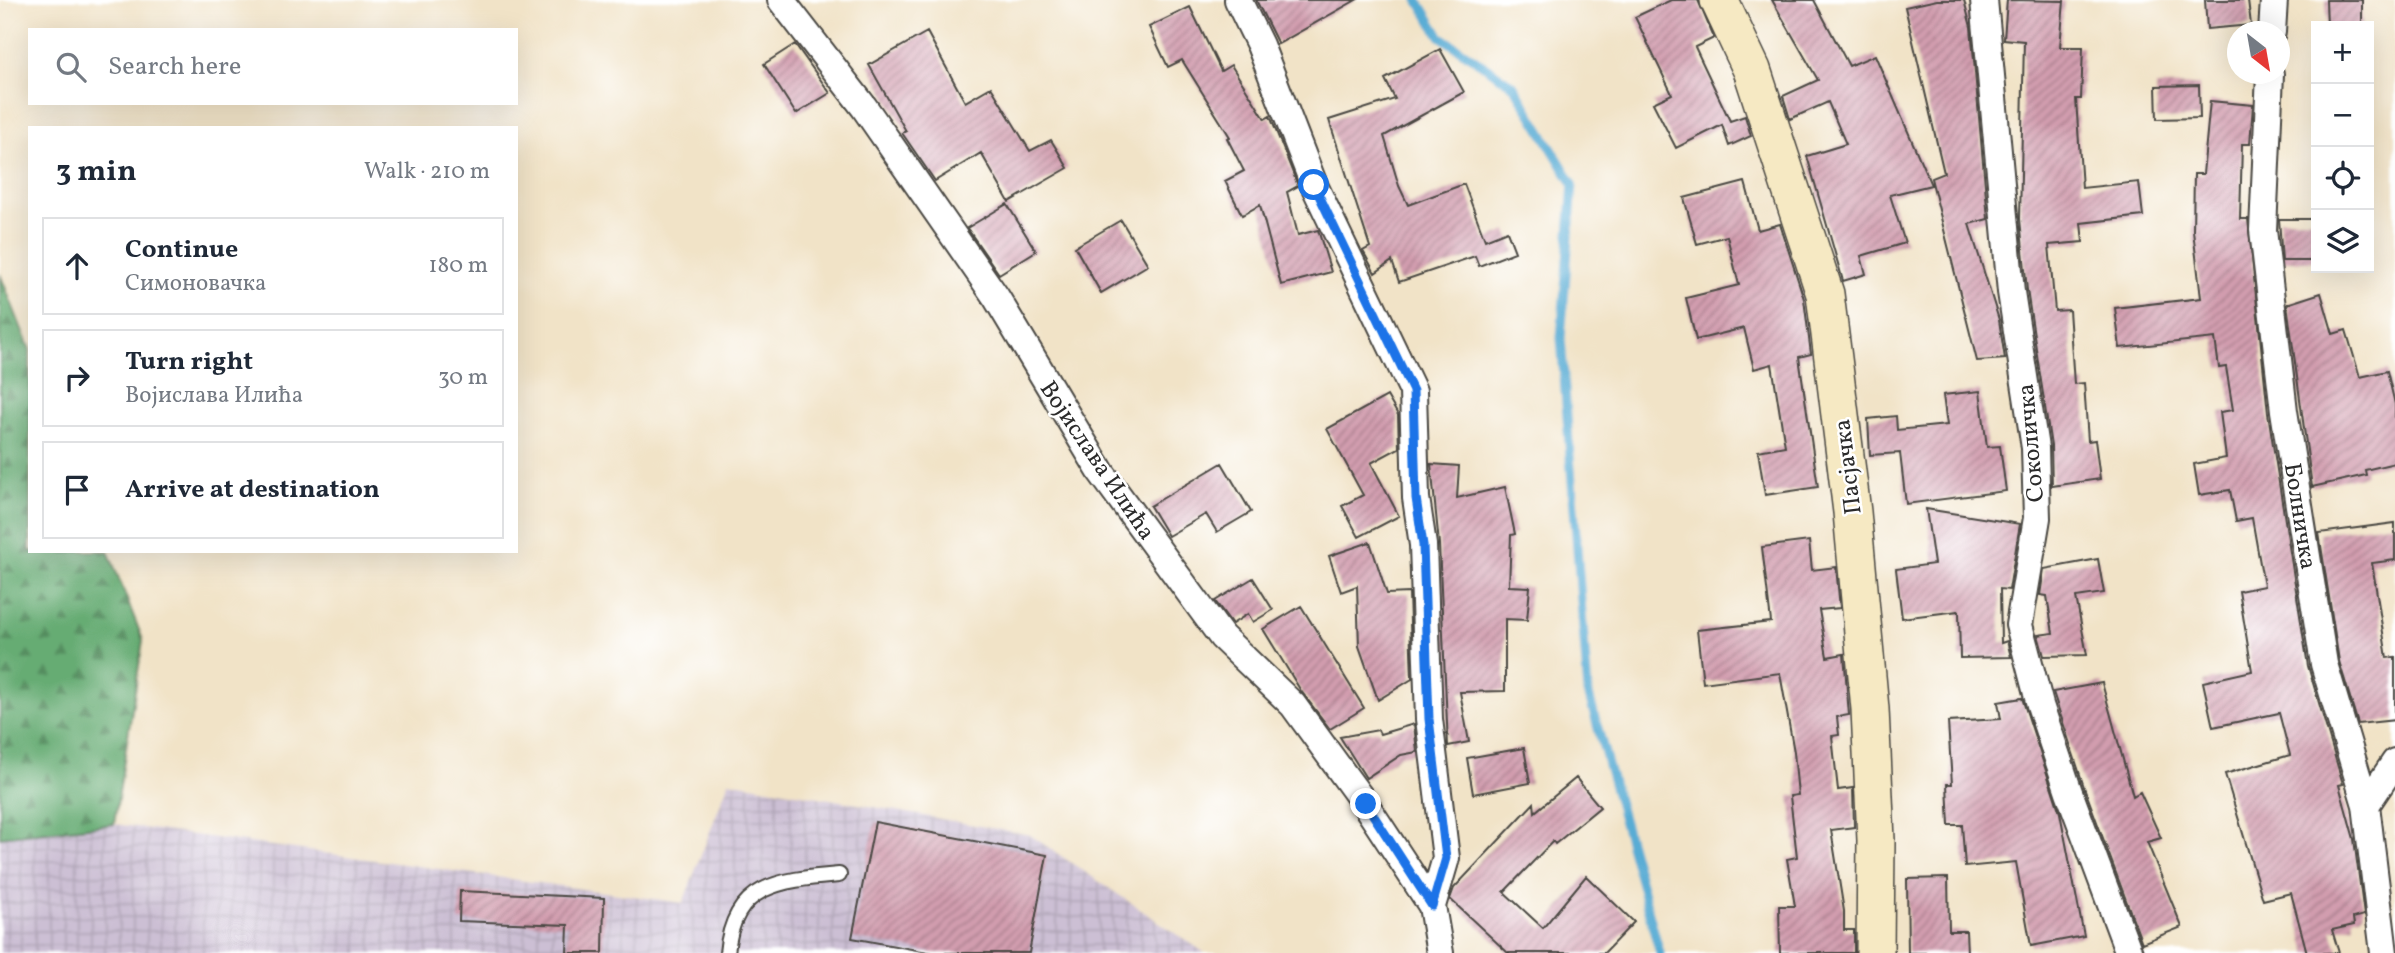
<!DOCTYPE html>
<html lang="en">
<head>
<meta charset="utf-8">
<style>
  :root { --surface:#fff; --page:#f2f2f3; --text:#1f2937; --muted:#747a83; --line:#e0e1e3 }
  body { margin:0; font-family:Vollkorn,serif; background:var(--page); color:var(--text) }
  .controls { position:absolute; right:21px; top:21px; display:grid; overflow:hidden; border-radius:0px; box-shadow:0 7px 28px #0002 }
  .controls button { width:63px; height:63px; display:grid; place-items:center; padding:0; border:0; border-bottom:2px solid var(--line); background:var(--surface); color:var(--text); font:35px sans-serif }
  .compass { position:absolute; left:2227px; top:21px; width:63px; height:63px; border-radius:50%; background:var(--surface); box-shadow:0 7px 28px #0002; rotate:149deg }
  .stop { position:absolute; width:21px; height:21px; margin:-16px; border:5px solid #1a73e8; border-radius:50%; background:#fff }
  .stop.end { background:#1a73e8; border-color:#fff; box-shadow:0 2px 7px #0008 }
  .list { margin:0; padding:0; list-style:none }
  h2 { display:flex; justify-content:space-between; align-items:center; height:91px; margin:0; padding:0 28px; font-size:30px }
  h2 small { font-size:23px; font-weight:400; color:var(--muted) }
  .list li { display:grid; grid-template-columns:46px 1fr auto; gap:21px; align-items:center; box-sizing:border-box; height:98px; margin:0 14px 14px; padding:0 14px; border:2px solid var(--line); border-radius:0px }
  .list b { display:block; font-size:26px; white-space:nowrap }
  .list p { margin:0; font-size:23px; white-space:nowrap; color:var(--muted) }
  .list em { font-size:23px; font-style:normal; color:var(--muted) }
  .icon { flex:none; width:38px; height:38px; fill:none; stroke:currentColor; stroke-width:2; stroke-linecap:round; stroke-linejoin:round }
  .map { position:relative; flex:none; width:2395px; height:953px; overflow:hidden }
  .search { position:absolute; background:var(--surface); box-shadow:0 7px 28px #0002; left:28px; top:28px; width:490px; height:77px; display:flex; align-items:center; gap:18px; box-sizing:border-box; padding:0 24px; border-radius:0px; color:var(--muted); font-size:26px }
  .panel { position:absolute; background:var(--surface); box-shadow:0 7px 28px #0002; left:28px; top:126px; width:490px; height:427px; border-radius:0px }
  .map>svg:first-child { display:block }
</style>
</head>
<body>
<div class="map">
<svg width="2395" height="953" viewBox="0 0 2395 953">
  <defs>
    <pattern id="industrial-grid" width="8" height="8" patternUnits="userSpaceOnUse" patternTransform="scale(1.75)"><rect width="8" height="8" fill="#ccbfd4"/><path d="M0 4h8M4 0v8" fill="none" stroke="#afa4b6"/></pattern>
    <pattern id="forest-firs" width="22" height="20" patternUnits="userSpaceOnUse" patternTransform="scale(1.75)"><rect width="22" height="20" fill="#66ac73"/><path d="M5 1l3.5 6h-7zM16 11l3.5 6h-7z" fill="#548c5f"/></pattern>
    <pattern id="building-hatch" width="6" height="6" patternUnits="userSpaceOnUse" patternTransform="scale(1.75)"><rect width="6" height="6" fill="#d29daf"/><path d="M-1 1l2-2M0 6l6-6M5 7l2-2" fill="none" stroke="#ab808f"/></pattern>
  </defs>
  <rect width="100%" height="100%" fill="#fff"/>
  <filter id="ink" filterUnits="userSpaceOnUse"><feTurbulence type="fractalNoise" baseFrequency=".0143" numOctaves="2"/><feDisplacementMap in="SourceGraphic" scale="14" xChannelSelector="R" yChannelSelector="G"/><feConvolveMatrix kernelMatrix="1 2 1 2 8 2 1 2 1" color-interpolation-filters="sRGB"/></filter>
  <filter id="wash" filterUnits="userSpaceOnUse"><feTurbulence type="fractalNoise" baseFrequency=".00686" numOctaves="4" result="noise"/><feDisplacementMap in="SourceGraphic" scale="28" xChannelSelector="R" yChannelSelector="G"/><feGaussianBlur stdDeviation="1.57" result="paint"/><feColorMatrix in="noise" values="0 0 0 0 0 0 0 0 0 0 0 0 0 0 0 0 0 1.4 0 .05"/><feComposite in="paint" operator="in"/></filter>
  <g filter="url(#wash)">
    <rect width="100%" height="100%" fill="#f1e3c7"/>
    <!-- industrial -->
    <path fill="url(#industrial-grid)" d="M729 781 1030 835 1205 953H0V837L114 824 683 903Z"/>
    <!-- forest -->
    <path fill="url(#forest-firs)" stroke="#486c4f" stroke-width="2" d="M0 274 30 350V551H108L143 640 114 824 0 837Z"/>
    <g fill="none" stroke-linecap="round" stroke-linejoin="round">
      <!-- stream -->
      <path stroke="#58acd4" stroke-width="9" d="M1418 0 1440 36 1514 86 1573 184 1561 338 1588 692 1660 953"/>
    </g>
    <g id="blocks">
      <!-- building -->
      <path fill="url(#building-hatch)" d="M1256 0H1356L1278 44Z
        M1671 0H1698L1714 38 1695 47 1730 121 1745 116 1751 136 1729 146 1722 125 1676 148 1653 103 1672 94 1635 17Z
        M1772 0H1814L1849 66 1875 55 1931 185 1890 195 1905 243 1861 256 1866 274 1843 281 1807 156 1846 144 1828 102 1790 119 1783 96 1818 80Z
        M1937 0H1964L1971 27 1988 219 1969 224 1999 320 2005 359 1977 361 1931 178 1944 173 1905 7Z
        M2007 0 2064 1 2060 47H2083L2081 99H2076L2082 188 2139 182 2143 216 2081 223 2083 242 2049 245 2055 311 2069 310 2074 384 2084 383 2088 441 2095 440 2100 479 2052 486 2051 446 2027 290 2020 219 2024 41 2004 39Z
        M2205 0H2248L2251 25 2207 29Z
        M2326 0H2362V26H2327Z
        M1190 7 1221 71 1231 65 1265 119 1270 116 1298 186 1287 192 1298 235 1318 230 1331 272 1281 285 1260 205 1242 215 1225 181 1244 171 1227 138 1230 137 1182 60 1168 67 1149 27Z
        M927 32 965 102 991 87 1030 151 1051 140 1068 168 1009 202 981 153 935 181 902 133 906 131 869 65Z
        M795 44 830 93 796 114 764 64Z
        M1440 49 1464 92 1384 136 1399 186 1408 205 1464 184 1485 240 1507 231 1515 252 1479 266 1475 256 1399 282 1392 261 1375 273 1363 251 1370 247 1329 120 1395 99 1385 79Z
        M2199 85 2200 118 2157 119 2156 86Z
        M2210 101 2253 105 2250 144H2242L2240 219H2248L2268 413 2308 666 2343 784 2339 785 2354 839 2364 915 2353 918 2354 925 2332 930 2339 953H2307L2291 893 2263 900 2225 774 2290 755 2279 713 2213 727 2203 682 2252 671 2239 591 2264 586 2252 518 2236 521 2230 490 2199 495 2194 464 2226 458 2220 412 2233 410 2226 367 2219 368 2215 338 2120 348 2115 308 2201 298 2193 231 2194 174H2203Z
        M1745 182 1758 230 1780 224 1804 299 1811 354 1799 357 1818 487 1765 495 1758 451 1785 446 1772 364 1754 369 1744 328 1696 340 1686 298 1739 285 1727 236 1697 244 1684 198Z
        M1007 204 1036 251 999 274 967 228Z
        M2279 219H2316V261H2282Z
        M1121 220 1148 265 1101 293 1075 247Z
        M2321 293 2333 334 2346 330 2360 377 2387 371 2395 404V463L2365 470 2366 475 2312 487 2287 304Z
        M1980 391 1987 447 2000 446 2006 491 1906 504 1900 453 1870 455 1868 419 1896 416 1897 430 1947 425 1943 395Z
        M1387 396 1398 415 1399 448 1371 463 1399 516 1359 537 1342 506 1363 495 1327 429Z
        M1222 463 1251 512 1217 532 1206 514 1168 536 1150 506Z
        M1431 464 1459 466 1457 498 1505 487 1515 534 1511 535 1509 586 1530 587 1527 620 1505 619V691L1460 692 1469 742 1448 746 1439 544Z
        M1926 509 2020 524 2009 590 2000 589 2001 643 2007 641 2011 657 1960 658 1959 611 1902 618 1896 569 1934 564Z
        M2395 523V560L2372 563 2387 658 2395 657V720L2358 724 2339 661 2319 533Z
        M1809 541 1812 570 1836 567 1840 608 1819 610 1827 657 1844 654 1849 715 1837 717 1839 735 1832 736 1838 790 1853 788 1854 827 1831 830 1844 911V930H1854V953H1780L1779 906H1795L1787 859 1797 857 1790 796 1798 795 1794 752 1780 673 1703 683 1697 630 1771 622 1762 547Z
        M1370 542 1387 594 1409 593 1412 679 1378 700 1359 646 1357 586 1341 592 1329 556Z
        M2098 559 2104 593 2076 597 2087 655 2044 656 2038 635 2053 633 2047 596 2040 595 2044 569Z
        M1253 578 1273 610 1253 622 1248 614 1232 624 1215 601Z
        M1301 606 1364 708 1330 729 1301 691 1263 629Z
        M2102 683 2133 796 2140 792 2161 838 2147 842 2182 927 2142 943 2084 787 2053 692Z
        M2022 698 2060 813 2084 936 2031 946 2016 862 1965 867 1962 825H1949L1947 784H1952L1948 722 2001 719 1998 702Z
        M1414 724 1417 752 1401 755 1366 778 1340 737 1378 730 1380 734Z
        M1524 748 1530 783 1473 794 1467 758Z
        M1576 778 1600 807 1555 844 1553 841 1504 892 1543 928 1586 876 1634 922 1604 953H1508L1450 899 1454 888 1534 803 1535 812Z
        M875 822 1047 855 1029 953H933L852 938Z
        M1948 878 1949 931H1966L1967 953H1908L1907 879Z
        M460 891 604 898 603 953H567L568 925 459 921Z"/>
    </g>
  </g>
  <g filter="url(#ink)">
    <use href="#blocks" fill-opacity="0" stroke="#494742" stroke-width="2"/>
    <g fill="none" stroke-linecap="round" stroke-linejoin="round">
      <!-- service casing -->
      <g stroke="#494742" stroke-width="18">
        <path id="service" d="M727 953C733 883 781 880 839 875"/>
      </g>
      <!-- minor casing -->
      <g stroke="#494742" stroke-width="30">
        <path id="minor" d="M781 0 864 107 996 297 1101 472 1222 637 1293 705 1365 804 1432 906
          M1238 0 1260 45 1314 185 1413 391 1416 498 1423 545 1429 719 1446 858 1432 906 1440 953
          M1984 0 2011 292 2035 448 2037 518 2019 625 2040 705 2069 792 2129 953
          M2272 32 2274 0
          M2270 74 2263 230 2284 411 2324 664 2366 805 2384 953
          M2366 805 2395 762"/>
      </g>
      <!-- secondary casing -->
      <g stroke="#494742" stroke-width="40">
        <path id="secondary" d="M1719 0 1752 70 1825 294 1852 512 1870 709 1876 840 1875 953"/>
      </g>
      <!-- service -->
      <use href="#service" stroke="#fff" stroke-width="14"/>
      <!-- minor -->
      <use href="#minor" stroke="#fff" stroke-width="26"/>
      <!-- secondary -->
      <use href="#secondary" stroke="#f6e9c3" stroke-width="37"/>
    </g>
  </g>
  <g fill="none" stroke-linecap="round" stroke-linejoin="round" filter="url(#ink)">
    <!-- route -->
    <path stroke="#1a73e8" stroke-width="9" d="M1314 185 1413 391 1416 498 1423 545 1429 719 1446 858 1432 906 1366 804"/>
  </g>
  <g text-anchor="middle" stroke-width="5" stroke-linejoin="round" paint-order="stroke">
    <!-- street labels -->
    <g font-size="24" fill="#2b2b2b" stroke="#fff">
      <text transform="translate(2030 443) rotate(-95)" y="8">Соколичка</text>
      <text transform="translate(1098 460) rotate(56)" y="8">Војислава Илића</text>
      <text transform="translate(1847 467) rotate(-97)" y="8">Пасјачка</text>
      <text transform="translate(2301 516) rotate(81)" y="8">Болничка</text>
    </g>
  </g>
</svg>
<div class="controls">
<button>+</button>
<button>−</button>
<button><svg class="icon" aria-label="locate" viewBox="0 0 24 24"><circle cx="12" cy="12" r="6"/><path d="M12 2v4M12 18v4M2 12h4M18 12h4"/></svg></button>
<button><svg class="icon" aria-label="layers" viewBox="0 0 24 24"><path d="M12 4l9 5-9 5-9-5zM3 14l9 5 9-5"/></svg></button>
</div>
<svg class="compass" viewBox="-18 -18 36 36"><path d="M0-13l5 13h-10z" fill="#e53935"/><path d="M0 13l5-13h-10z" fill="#747a83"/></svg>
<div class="stop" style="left:1314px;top:185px"></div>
<div class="stop end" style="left:1366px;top:804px"></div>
<div class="search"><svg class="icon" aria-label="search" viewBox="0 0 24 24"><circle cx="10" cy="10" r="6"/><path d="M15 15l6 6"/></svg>Search here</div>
<section class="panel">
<h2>3 min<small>Walk · 210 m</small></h2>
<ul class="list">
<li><svg class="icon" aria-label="ahead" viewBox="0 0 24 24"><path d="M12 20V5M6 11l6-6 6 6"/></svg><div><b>Continue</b><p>Симоновачка</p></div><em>180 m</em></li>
<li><svg class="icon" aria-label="right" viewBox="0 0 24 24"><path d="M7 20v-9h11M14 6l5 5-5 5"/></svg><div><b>Turn right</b><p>Војислава Илића</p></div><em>30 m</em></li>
<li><svg class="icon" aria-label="arrive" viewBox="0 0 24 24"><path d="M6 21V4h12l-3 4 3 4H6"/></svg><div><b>Arrive at destination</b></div></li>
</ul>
</section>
</div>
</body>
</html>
